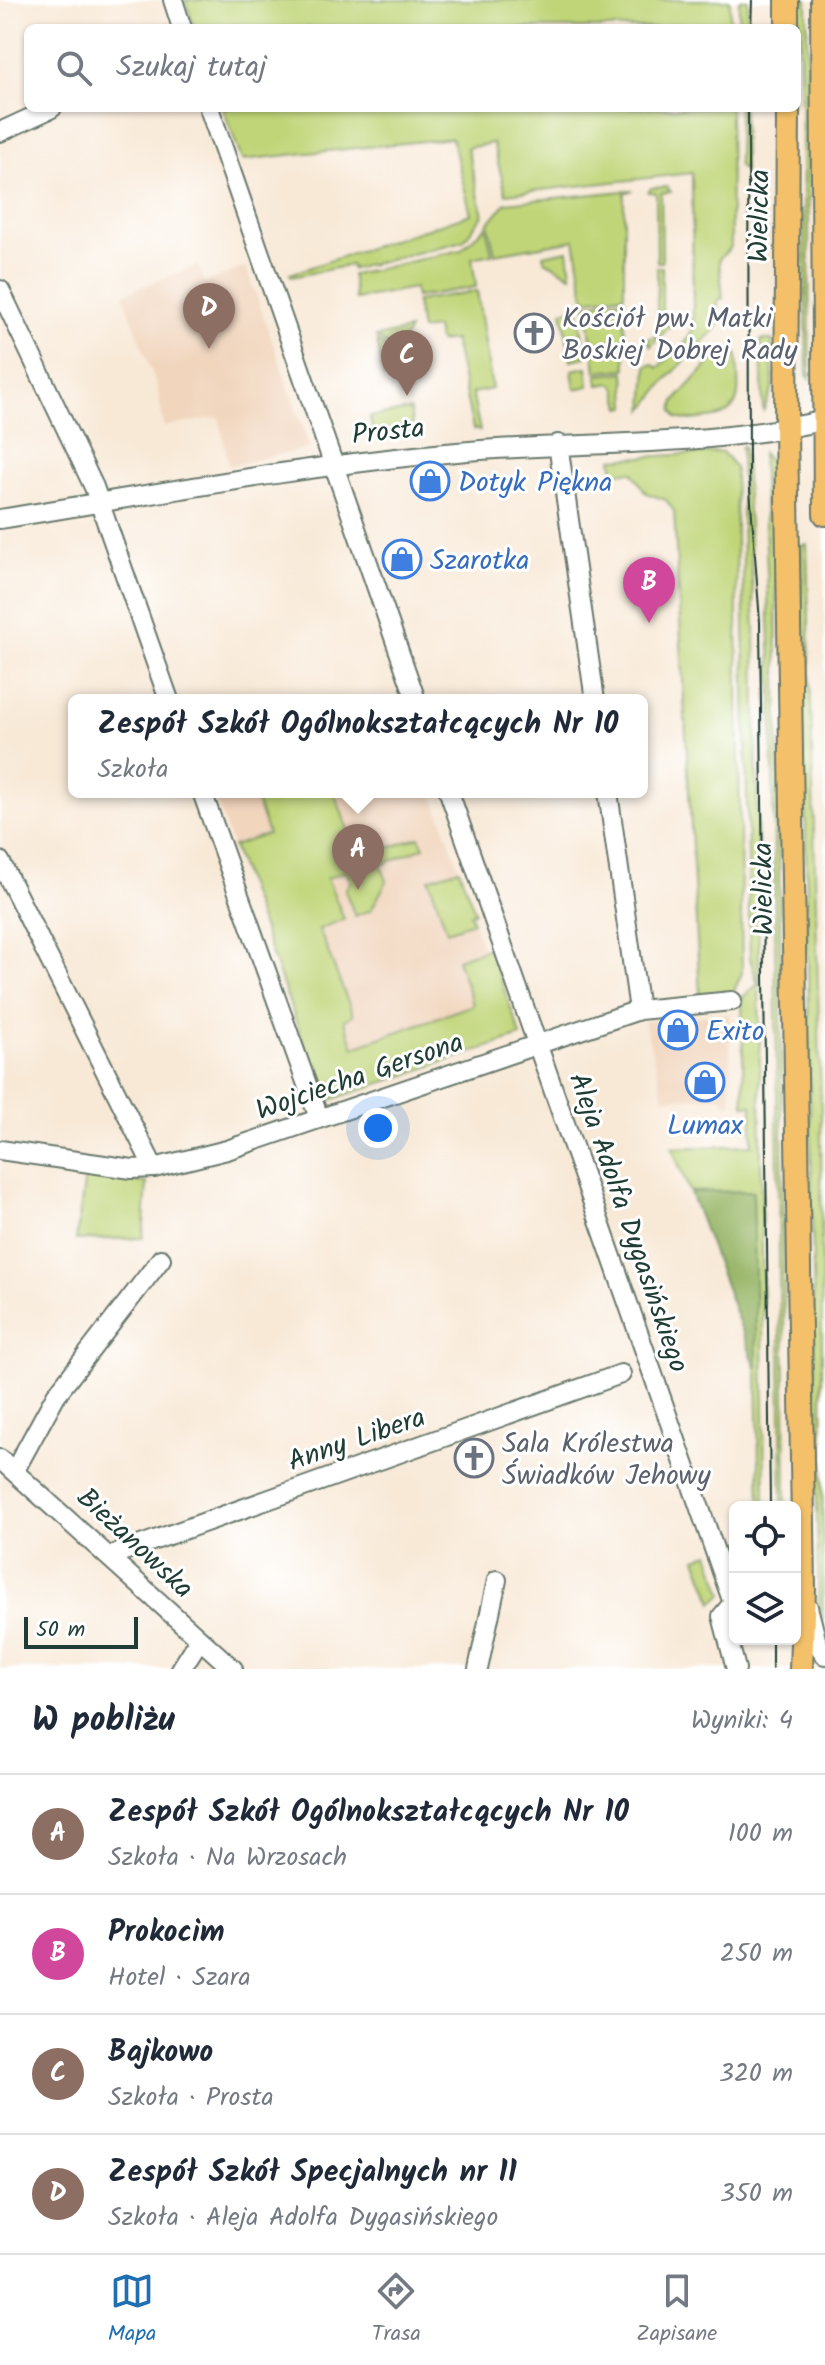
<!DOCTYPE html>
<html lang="pl">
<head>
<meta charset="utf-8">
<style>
  :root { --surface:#fff; --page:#f2f2f3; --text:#1f2937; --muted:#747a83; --line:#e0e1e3; --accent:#1f6fb2 }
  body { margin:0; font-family:Kalam,sans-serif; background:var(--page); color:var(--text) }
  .controls { position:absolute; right:24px; bottom:24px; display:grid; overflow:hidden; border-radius:12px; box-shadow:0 2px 6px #0004 }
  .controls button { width:72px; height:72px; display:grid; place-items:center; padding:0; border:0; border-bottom:2px solid var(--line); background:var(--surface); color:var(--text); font:40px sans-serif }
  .scale { position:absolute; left:24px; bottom:20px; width:114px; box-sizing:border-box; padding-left:8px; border:4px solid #1f3d34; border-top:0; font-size:22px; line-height:28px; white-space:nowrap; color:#1f3d34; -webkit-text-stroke:6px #fff; paint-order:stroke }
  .you { position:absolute; left:378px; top:1128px; width:28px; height:28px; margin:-20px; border:6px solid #fff; border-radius:50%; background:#1a73e8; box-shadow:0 0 0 12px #1a73e833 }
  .badge { display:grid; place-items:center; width:52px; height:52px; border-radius:50%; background:var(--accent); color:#fff; font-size:26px; font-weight:700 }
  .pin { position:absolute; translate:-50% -66px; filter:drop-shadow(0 2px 4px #0008) }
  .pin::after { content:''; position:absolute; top:42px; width:28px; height:24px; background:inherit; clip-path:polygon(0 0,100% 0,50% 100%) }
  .popup { position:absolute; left:68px; top:694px; width:580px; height:104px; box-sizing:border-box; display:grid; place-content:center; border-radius:12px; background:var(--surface); filter:drop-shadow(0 2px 6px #0005); font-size:26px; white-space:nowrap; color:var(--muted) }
  .popup b { font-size:30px; color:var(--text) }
  .popup::after { content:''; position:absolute; left:50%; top:100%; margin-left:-16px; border:16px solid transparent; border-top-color:var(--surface) }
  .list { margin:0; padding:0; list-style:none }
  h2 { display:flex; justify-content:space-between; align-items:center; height:104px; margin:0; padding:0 32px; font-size:34px }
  h2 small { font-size:26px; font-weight:400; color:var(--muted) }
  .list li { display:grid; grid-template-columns:52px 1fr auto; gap:24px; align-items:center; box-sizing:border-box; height:120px; padding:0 32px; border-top:2px solid var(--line) }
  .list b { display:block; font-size:30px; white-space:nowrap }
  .list p { margin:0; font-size:26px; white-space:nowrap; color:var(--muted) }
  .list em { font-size:26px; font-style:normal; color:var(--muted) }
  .icon { flex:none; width:44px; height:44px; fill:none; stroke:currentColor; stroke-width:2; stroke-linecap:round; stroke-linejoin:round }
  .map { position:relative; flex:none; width:825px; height:1669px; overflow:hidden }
  .search { position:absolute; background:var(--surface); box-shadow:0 2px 6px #0004; left:24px; right:24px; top:24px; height:88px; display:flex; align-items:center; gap:20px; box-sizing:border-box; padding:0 28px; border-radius:12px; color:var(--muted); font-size:30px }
  .sheet { height:584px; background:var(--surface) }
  nav { display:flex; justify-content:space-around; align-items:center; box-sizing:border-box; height:112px; border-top:2px solid var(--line); background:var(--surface); font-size:22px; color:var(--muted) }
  nav a { display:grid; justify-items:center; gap:4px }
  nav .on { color:var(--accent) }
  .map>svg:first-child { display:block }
</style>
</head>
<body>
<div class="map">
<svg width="825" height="1669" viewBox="0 0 825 1669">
  <rect width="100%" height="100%" fill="#fff"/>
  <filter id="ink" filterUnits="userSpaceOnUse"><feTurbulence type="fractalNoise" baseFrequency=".0125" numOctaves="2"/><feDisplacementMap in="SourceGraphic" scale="16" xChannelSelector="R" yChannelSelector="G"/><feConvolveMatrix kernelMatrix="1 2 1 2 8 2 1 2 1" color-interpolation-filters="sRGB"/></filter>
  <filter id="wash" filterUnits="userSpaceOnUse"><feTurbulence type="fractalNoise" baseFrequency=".006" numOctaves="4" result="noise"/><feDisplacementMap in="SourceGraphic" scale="32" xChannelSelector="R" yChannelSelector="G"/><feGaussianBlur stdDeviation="1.8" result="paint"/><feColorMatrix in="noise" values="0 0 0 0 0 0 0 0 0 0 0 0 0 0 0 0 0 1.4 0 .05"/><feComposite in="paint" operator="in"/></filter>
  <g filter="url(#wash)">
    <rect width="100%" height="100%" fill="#f8e9d7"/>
    <!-- built -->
    <path fill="#f1d5bd" d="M198 265 204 283 246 267 310 448 229 466 219 417 164 427 157 387 123 294Z
      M213 792H432L475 912 470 915 483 949 489 948 521 1036 325 1102Z
      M729 1014 731 1106 720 1097 664 1098 644 1021Z"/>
    <!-- green -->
    <path fill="#c0d578" stroke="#708956" stroke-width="2" d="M185 0H730V28H195Z
      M739 0H748L747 28H739Z
      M799 0H807L810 379 807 375Z
      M223 108H730L731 247 719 259 723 299H718V327L666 380 644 410 647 366 653 364 658 368 686 342 693 328 692 173 506 194 493 143 467 148 483 215 463 241 352 269 351 265 292 277 290 274 471 214 452 138 242 160Z
      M739 108H743L744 171 738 165Z
      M667 187 671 192 661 193 662 262H657L656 193 648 192 651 188Z
      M633 190 624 193V295L585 300 575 240 495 254 488 223 506 203Z
      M486 226 492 254 472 258 476 287 416 297 414 288 355 299 352 275 461 250Z
      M568 250 571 275 545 261 543 255Z
      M657 267H662V324H672L651 346 647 339 657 336Z
      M477 291 492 389 472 393 480 431 473 429 454 340 439 342 436 328 421 330 416 301Z
      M624 299 625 339 592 344 586 304Z
      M578 308 586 357 571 360 562 311Z
      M409 330 399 348 392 349 376 337Z
      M761 340H772L773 387 763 412Z
      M377 341 390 352 386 361 389 366 397 365 401 361 414 371 383 378Z
      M625 343 626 369 596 372 593 347Z
      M737 354C737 386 748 414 708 418 698 419 687 422 677 418L673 411 675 401 714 358Z
      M587 367 589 386 575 389 572 370Z
      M625 372 627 407 621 408 617 389 612 383 599 385 597 375Z
      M410 410 414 435 374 437 370 417Z
      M741 446H744L755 626 765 1507H760L753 1192H690L672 1148 752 1145V1105H744L742 998 758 984 750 958 749 918Z
      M722 452 735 467 742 973 733 993 700 996 674 511 666 500 646 493 632 472H614L612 459Z
      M762 453 771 463 775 479 786 1500H782L772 689Z
      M807 544 821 1110 823 1638 819 1630 801 546Z
      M253 792H334L359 859 419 837 424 847 381 865 387 881 371 910 355 916 345 890 351 881 346 871 327 878 344 919 319 929 353 1015 344 1020 354 1047 473 1005 457 959 489 948 521 1036 325 1102 233 846 268 834Z
      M459 869 475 912 470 914 473 922 447 931 429 879Z
      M85 1176 147 1183 143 1238 76 1240Z
      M709 1553 723 1594 713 1602 696 1558Z"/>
    <!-- forest -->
    <path fill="#98b668" stroke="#5c7a4e" stroke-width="2" d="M753 1191 757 1370 690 1192Z"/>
  </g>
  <g filter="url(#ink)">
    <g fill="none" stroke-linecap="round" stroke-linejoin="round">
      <!-- minor casing -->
      <g stroke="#6b796d" stroke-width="22">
        <path id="minor" d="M173 0 182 28
          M209 108 416 700
          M0 132 52 108
          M0 290 94 487 169 700
          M558 444 595 700
          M0 519C152 495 303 465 457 452 577 441 709 448 825 420
          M202 792 319 1118
          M449 792 733 1603 722 1616 736 1669
          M608 792 639 1010
          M0 861 154 1168
          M0 1150 132 1169 154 1168 227 1150 639 1010 732 1001
          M0 1459 233 1669
          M15 1470 56 1395 161 1259
          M110 1556 621 1374
          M808 1607 817 1643 825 1655
          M181 1669 200 1639
          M478 1669 497 1580"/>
      </g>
      <!-- major casing -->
      <g stroke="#6b796d" stroke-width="26">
        <path id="major" d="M787 0V28
          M822 0 825 514
          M788 108 786 429 804 1589 801 1669"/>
      </g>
      <!-- minor -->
      <use href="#minor" stroke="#fff" stroke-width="18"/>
      <!-- major -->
      <use href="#major" stroke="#f4c16a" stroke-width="22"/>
      <!-- tram -->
      <path stroke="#1f3d34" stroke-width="2" d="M751 28 752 0
        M748 108 749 476 760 622 770 1507
        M772 1639V1669"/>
    </g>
  </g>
  <!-- icons -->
  <defs>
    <g id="church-ring" transform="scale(2)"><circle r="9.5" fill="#fff" stroke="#6b7280" stroke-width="1.5"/><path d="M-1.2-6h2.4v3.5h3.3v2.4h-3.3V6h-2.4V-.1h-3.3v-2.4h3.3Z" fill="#6b7280"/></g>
    <g id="shop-ring" transform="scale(2)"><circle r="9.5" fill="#fff" stroke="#3f7fe0" stroke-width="1.5"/><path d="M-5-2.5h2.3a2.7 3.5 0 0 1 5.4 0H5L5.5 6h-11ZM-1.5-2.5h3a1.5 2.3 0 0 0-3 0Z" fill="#3f7fe0"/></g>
  </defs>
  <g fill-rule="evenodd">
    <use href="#church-ring" x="534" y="333"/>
    <use href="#shop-ring" x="430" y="481"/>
    <use href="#shop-ring" x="402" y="559"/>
    <use href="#shop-ring" x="678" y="1030"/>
    <use href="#shop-ring" x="705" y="1082"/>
    <use href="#church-ring" x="474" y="1458"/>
  </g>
  <g text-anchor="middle" stroke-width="6" stroke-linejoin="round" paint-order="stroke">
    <!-- street labels -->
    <g font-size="28" fill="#1f3d34" stroke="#fff">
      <text transform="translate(758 216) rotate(-89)" y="10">Wielicka</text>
      <text transform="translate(388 430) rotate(-6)" y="10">Prosta</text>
      <text transform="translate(762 889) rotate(-91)" y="10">Wielicka</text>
      <text transform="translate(359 1075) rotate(-19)" y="10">Wojciecha Gersona</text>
      <text transform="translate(630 1222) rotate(71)" y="10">Aleja Adolfa Dygasińskiego</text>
      <text transform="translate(356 1438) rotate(-19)" y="10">Anny Libera</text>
      <text transform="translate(136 1542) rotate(43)" y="10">Bieżanowska</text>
    </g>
    <!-- worship labels -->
    <g font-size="28" fill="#5b616d" stroke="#fff" text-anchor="start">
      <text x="562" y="327">Kościół pw. Matki<tspan x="562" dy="32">Boskiej Dobrej Rady</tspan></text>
      <text x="502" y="1452">Sala Królestwa<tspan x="502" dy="32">Świadków Jehowy</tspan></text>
    </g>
    <!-- shop labels -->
    <g font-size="28" fill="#366cbe" stroke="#fff" text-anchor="start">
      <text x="458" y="491">Dotyk Piękna</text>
      <text x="430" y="569">Szarotka</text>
      <text x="706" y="1040">Exito</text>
      <text x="705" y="1134" text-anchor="middle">Lumax</text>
    </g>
  </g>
</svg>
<div class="controls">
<button><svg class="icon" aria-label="locate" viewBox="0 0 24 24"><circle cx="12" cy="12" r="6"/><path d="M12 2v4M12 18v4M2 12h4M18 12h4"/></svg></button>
<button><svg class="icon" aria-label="layers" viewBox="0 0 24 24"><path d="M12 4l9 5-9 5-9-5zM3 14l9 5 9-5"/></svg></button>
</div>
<div class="scale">50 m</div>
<div class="you"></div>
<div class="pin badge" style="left:358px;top:890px;background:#8d6e63">A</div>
<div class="popup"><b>Zespół Szkół Ogólnokształcących Nr 10</b>Szkoła</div>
<div class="pin badge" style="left:649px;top:623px;background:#d1479c">B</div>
<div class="pin badge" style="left:407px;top:396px;background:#8d6e63">C</div>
<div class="pin badge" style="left:209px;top:349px;background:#8d6e63">D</div>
<div class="search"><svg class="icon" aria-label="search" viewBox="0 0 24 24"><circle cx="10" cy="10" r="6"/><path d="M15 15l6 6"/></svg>Szukaj tutaj</div>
</div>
<section class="sheet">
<h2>W pobliżu<small>Wyniki: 4</small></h2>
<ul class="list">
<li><span class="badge" style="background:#8d6e63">A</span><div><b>Zespół Szkół Ogólnokształcących Nr 10</b><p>Szkoła · Na Wrzosach</p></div><em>100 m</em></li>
<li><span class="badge" style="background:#d1479c">B</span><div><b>Prokocim</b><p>Hotel · Szara</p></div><em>250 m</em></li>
<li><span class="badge" style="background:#8d6e63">C</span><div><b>Bajkowo</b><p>Szkoła · Prosta</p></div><em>320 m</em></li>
<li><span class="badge" style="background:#8d6e63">D</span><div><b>Zespół Szkół Specjalnych nr 11</b><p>Szkoła · Aleja Adolfa Dygasińskiego</p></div><em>350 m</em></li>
</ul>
</section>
<nav>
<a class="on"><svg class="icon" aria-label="map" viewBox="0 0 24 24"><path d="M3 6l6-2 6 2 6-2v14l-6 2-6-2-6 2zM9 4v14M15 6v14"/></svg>Mapa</a>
<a><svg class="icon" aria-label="directions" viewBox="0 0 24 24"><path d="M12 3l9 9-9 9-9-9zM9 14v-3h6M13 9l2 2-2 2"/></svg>Trasa</a>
<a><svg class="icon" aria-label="saved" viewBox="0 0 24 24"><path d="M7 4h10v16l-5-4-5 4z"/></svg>Zapisane</a>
</nav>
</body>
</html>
